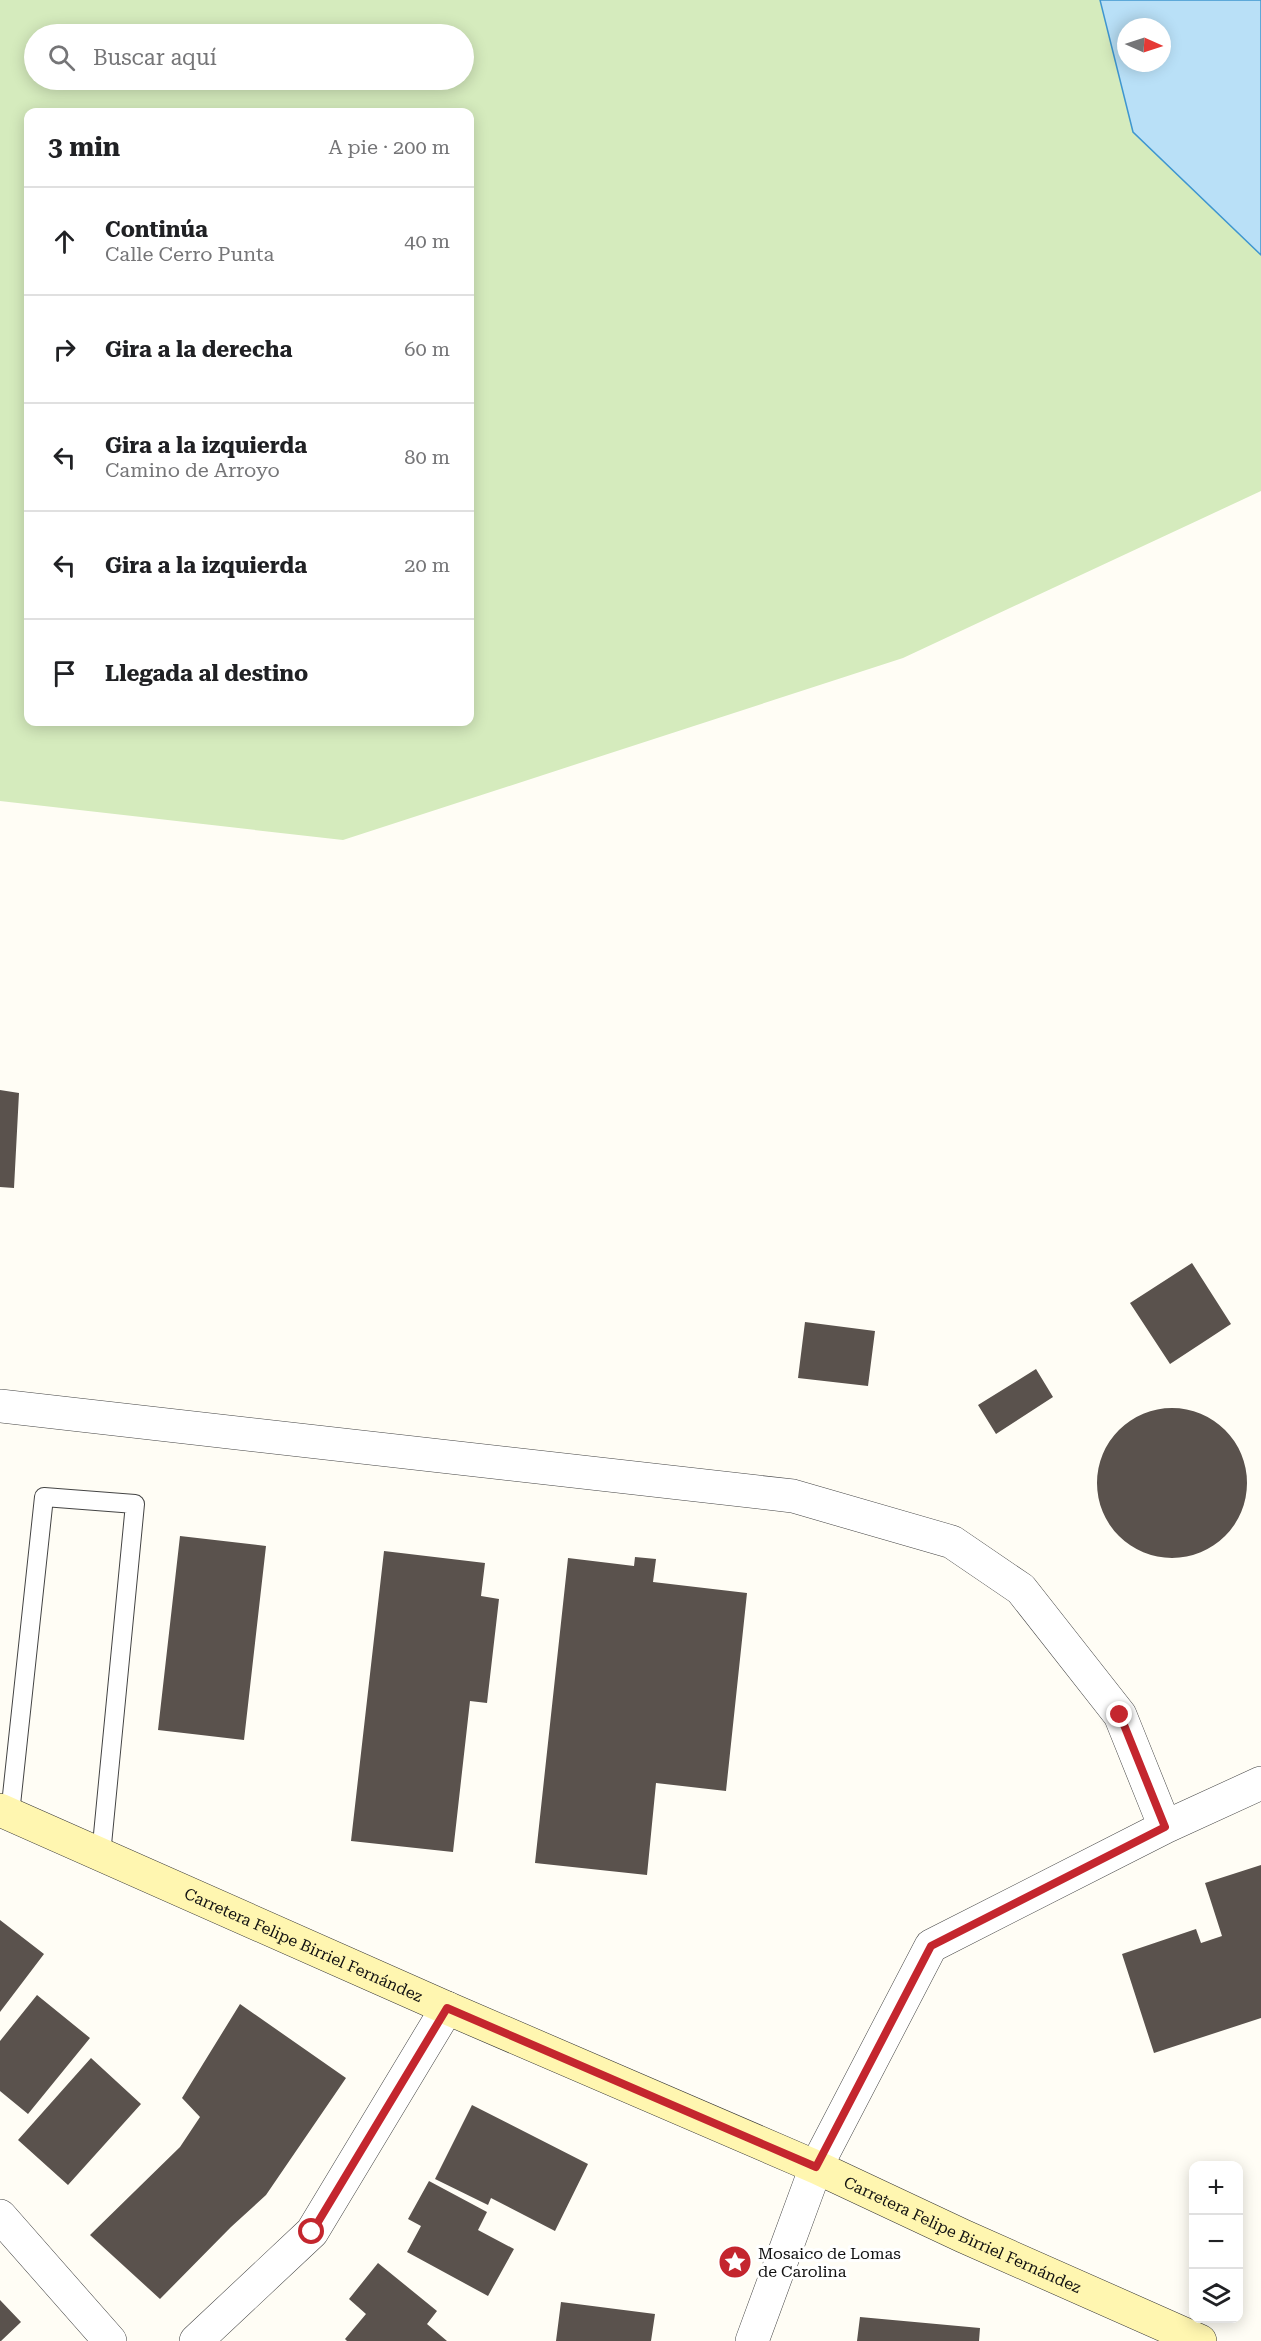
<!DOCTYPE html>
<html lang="es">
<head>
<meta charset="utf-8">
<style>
  :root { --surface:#fff; --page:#f2f2f2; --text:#202124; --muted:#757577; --line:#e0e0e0 }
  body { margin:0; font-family:"Roboto Serif",serif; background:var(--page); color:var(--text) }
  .controls { position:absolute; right:18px; bottom:18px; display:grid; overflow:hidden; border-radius:12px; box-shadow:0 3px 15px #0003 }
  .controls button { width:54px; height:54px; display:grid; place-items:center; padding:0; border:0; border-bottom:2px solid var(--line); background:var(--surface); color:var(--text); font:30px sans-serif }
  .compass { position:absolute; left:1117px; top:18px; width:54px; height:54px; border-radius:50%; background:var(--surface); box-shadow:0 3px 15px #0003; rotate:93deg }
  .stop { position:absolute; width:18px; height:18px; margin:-14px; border:4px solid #c4262e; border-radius:50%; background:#fff }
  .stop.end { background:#c4262e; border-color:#fff; box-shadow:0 2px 6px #0008 }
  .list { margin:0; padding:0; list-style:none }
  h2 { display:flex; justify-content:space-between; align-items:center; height:78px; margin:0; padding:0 24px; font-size:26px }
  h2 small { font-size:20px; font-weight:400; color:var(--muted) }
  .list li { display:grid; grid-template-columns:39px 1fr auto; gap:18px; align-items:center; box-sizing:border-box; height:108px; padding:0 24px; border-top:2px solid var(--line) }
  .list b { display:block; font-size:22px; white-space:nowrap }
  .list p { margin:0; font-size:20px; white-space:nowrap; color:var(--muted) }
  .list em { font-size:20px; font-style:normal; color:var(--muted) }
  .icon { flex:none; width:33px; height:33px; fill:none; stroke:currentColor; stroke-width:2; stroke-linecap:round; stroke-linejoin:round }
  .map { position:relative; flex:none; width:1261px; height:2341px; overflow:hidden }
  .search { position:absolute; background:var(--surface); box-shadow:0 3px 15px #0003; left:24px; top:24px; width:450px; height:66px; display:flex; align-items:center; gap:15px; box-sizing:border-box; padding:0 21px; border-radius:33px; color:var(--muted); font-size:22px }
  .panel { position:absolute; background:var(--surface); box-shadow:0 3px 15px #0003; left:24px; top:108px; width:450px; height:618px; border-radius:12px }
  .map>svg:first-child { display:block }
</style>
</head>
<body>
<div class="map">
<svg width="1261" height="2341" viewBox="0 0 1261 2341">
  <rect width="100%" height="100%" fill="#fffdf5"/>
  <!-- green -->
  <path fill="#d5ebbd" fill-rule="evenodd" d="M0 0H1100L1133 132 1261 255V491L903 658 343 840 0 801ZM34 34H464V80H34ZM28 112H470V722H28Z"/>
  <!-- water -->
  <path fill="#b9e0f7" stroke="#3f96cf" stroke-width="1.5" fill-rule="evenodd" d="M1100 0H1261V255L1133 132ZM1126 27H1162V63H1126Z"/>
  <!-- building -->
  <path fill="#5a524d" d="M0 1090 19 1093 14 1188 0 1187Z
    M1192 1263 1231 1324 1170 1364 1130 1303Z
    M805 1322 875 1331 868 1386 798 1378Z
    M1036 1369 1053 1397 996 1434 978 1405Z
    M1097 1483a75 75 0 1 1 150 0a75 75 0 1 1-150 0Z
    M180 1536 266 1546 244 1740 158 1730Z
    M384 1551 485 1563 481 1596 499 1599 487 1703 470 1701 453 1852 351 1841Z
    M635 1557 656 1559 653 1582 747 1593 726 1791 656 1783 647 1875 535 1863 568 1558 634 1566Z
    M1261 1865V2018L1154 2053 1122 1954 1196 1929 1201 1943 1222 1936 1205 1883Z
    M0 1920 44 1954 0 2012Z
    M37 1995 90 2038 28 2114 0 2091V2041Z
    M240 2004 346 2078 266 2195 231 2227 160 2299 90 2235 180 2147 200 2117 182 2098Z
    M91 2058 141 2104 68 2185 18 2140Z
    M472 2105 588 2164 555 2231 491 2198 488 2205 435 2179Z
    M429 2181 487 2212 478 2230 514 2249 488 2296 407 2252 421 2226 408 2219Z
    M378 2263 437 2311 427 2324 447 2341H347L345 2339 366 2314 349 2299Z
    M0 2300 21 2322 1 2341H0Z
    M561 2302 655 2314 651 2341H556Z
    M860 2317 980 2328 979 2341H857Z"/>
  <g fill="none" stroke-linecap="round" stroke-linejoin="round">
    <!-- lane casing -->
    <g stroke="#444" stroke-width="20">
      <path id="lane" d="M10 1814 44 1497 135 1504 101 1855"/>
    </g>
    <!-- street casing -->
    <g stroke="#444" stroke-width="34">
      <path id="street" d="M0 1406 793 1496 952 1542 1021 1589 1120 1715 1165 1827
        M0 2216 110 2341
        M196 2341 312 2232 447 2008
        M752 2341 816 2167 931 1946 1165 1827 1261 1783"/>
    </g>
    <!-- secondary casing -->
    <g stroke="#333" stroke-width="34">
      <g id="secondary">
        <path id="s1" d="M0 1810 447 2008 816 2167 963 2236 1200 2341"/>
      </g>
    </g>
    <!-- lane -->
    <use href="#lane" stroke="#fff" stroke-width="18"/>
    <!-- street -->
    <use href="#street" stroke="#fff" stroke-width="33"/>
    <!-- secondary -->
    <use href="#secondary" stroke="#fff6b0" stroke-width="33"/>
  </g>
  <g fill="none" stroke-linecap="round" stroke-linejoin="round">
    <!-- route -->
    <path stroke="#c4262e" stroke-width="8" d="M312 2232 447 2008 816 2167 931 1946 1165 1827 1120 1715"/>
  </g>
  <!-- icons -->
  <defs>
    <g id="sight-disc" transform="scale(1.725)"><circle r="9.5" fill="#c4262e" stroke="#fff"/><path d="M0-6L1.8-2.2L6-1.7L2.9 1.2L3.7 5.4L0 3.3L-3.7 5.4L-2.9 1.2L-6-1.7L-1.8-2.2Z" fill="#fff"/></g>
  </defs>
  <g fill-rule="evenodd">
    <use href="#sight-disc" x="735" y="2262"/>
  </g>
  <g text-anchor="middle" stroke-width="6" stroke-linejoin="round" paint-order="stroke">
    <!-- street labels -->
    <g font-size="16" fill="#111" stroke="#fff">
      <text dy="6" stroke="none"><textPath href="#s1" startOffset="332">Carretera Felipe Birriel Fernández</textPath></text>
      <text dy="6" stroke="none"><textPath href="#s1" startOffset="1052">Carretera Felipe Birriel Fernández</textPath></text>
    </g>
    <!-- poi labels -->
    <g font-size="16" fill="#111" stroke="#fff" text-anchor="start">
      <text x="758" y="2259">Mosaico de Lomas<tspan x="758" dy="18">de Carolina</tspan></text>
    </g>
  </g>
</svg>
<div class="controls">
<button>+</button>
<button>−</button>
<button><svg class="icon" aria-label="layers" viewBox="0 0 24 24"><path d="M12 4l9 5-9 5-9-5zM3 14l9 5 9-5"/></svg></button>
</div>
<svg class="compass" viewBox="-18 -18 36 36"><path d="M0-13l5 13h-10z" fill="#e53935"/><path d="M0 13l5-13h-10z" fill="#757577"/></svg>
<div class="stop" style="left:312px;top:2232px"></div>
<div class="stop end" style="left:1120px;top:1715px"></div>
<div class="search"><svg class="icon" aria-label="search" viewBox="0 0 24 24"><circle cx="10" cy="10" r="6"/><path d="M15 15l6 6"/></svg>Buscar aquí</div>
<section class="panel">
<h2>3 min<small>A pie · 200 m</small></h2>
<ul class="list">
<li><svg class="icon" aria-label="ahead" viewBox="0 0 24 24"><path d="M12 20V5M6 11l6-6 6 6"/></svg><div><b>Continúa</b><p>Calle Cerro Punta</p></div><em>40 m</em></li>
<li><svg class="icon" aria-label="right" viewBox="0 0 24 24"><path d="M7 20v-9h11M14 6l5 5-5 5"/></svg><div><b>Gira a la derecha</b></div><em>60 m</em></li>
<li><svg class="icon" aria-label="left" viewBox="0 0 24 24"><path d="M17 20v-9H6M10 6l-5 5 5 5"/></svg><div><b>Gira a la izquierda</b><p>Camino de Arroyo</p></div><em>80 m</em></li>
<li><svg class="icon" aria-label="left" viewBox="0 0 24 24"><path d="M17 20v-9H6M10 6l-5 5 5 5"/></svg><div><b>Gira a la izquierda</b></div><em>20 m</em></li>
<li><svg class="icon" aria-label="arrive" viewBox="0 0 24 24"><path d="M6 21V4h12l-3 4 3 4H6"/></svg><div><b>Llegada al destino</b></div></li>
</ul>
</section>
</div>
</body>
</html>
